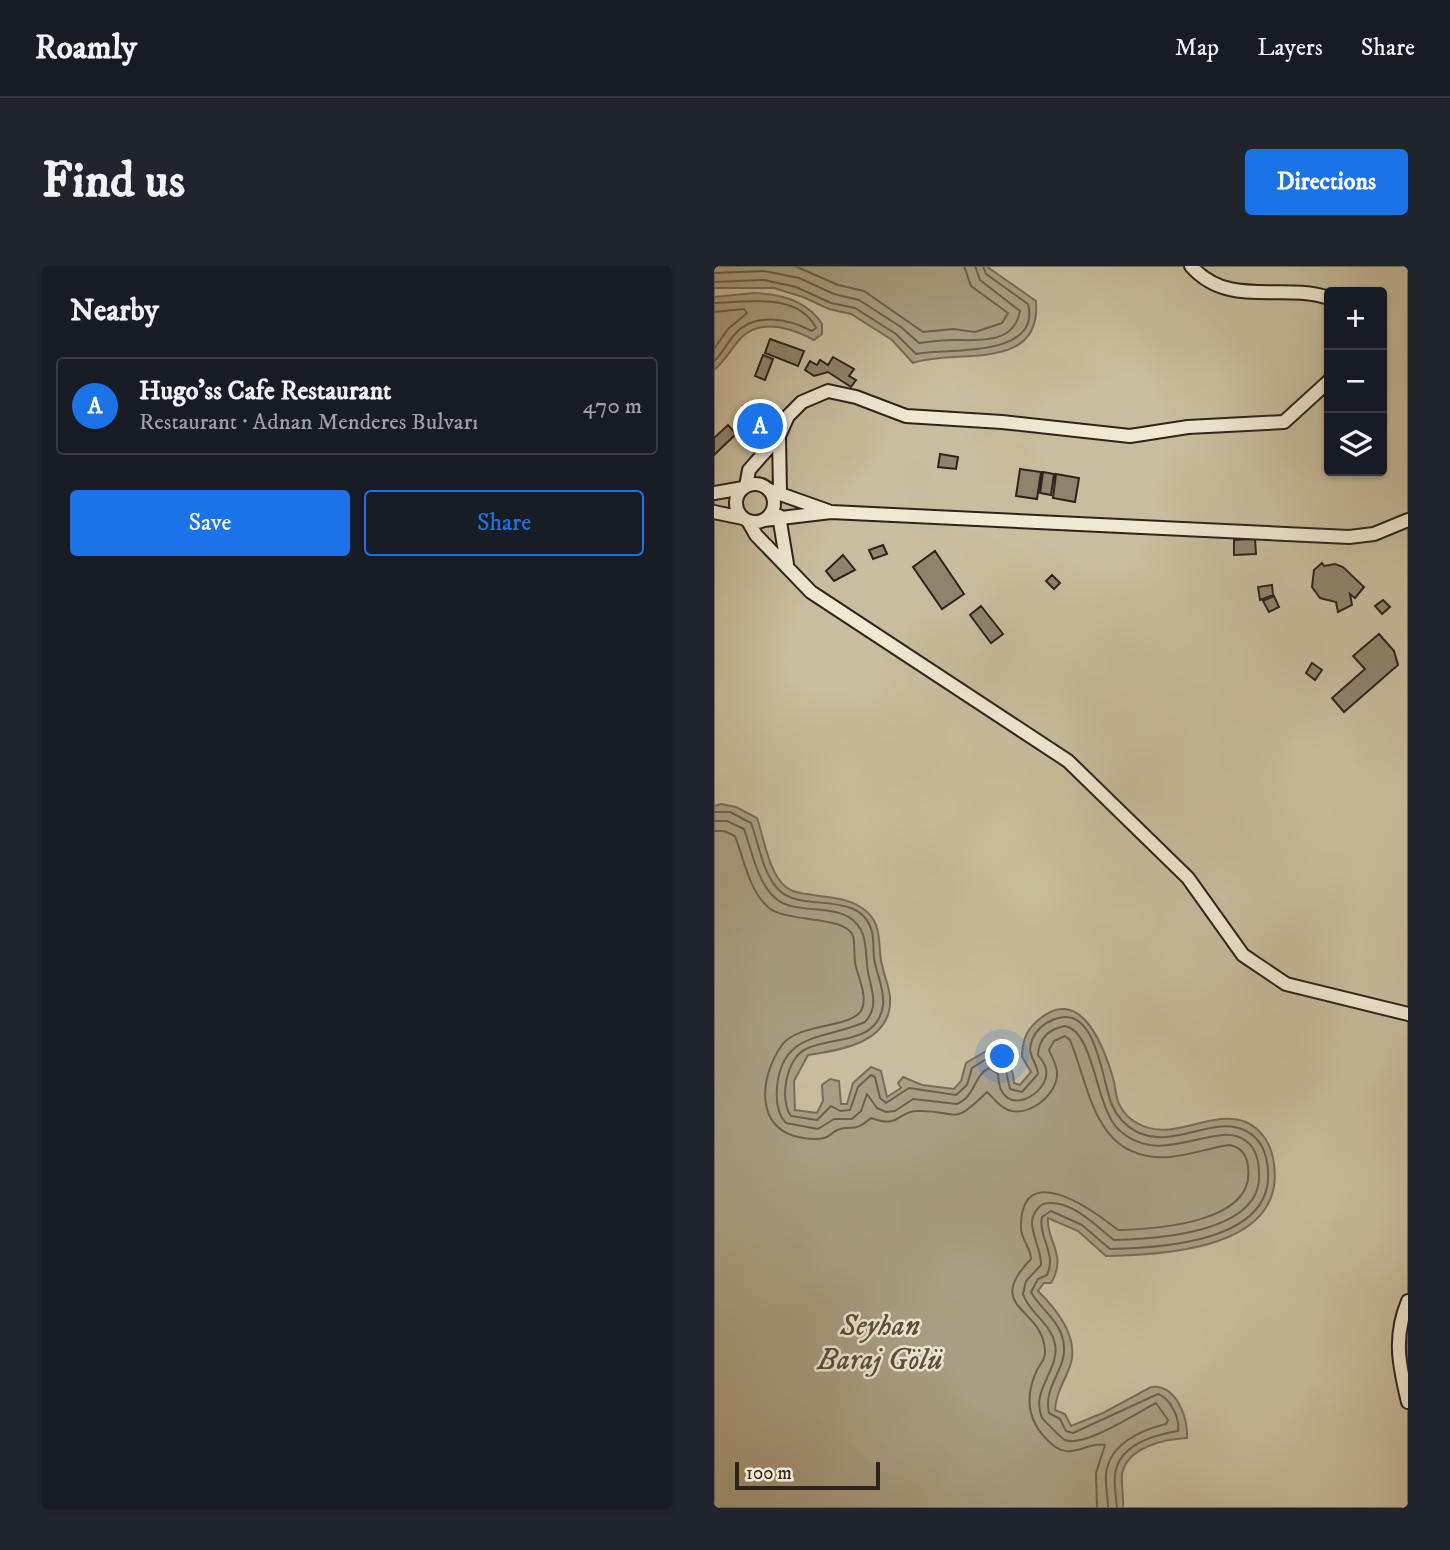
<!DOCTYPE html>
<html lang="en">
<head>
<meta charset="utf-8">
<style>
  :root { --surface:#171b24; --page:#20242c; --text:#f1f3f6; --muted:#9ea1a6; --line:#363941; --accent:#1a73e8 }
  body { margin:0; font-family:"IM FELL DW Pica",serif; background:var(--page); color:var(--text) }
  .controls { position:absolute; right:21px; top:21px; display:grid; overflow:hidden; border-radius:7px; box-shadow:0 2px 5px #0004 }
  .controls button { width:63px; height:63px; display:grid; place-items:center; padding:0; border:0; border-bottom:2px solid var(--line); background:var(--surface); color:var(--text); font:35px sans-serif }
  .scale { position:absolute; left:21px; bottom:18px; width:145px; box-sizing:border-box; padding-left:7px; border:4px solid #2e231b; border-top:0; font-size:19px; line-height:24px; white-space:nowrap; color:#2e231b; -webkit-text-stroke:5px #efe9d2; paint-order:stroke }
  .you { position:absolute; left:289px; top:791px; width:24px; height:24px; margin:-18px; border:5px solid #fff; border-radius:50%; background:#1a73e8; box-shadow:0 0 0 10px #1a73e833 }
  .badge { display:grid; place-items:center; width:46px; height:46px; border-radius:50%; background:var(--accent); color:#fff; font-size:23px; font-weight:700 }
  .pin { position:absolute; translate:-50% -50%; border:4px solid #fff; box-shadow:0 2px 7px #0006 }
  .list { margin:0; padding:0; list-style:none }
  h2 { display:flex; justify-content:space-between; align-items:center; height:91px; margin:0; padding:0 28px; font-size:30px }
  h2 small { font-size:23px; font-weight:400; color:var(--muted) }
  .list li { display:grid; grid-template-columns:46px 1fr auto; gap:21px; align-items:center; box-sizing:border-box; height:98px; margin:0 14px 14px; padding:0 14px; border:2px solid var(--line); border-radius:7px }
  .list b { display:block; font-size:26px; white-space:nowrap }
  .list p { margin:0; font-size:23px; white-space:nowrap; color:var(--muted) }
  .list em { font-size:23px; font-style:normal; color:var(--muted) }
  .actions { display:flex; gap:14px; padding:21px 28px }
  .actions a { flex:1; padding:16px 0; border:2px solid var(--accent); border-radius:7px; text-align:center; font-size:24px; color:var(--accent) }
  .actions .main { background:var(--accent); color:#fff }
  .icon { flex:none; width:38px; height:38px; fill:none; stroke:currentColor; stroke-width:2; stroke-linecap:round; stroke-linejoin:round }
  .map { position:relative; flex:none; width:694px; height:1242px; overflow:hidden; border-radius:7px }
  header { display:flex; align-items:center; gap:42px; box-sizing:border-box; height:98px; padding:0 35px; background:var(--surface); border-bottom:2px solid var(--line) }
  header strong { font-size:33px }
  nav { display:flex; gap:38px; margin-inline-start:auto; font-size:24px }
  .intro { display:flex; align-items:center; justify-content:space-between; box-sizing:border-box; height:168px; padding:0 42px }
  h1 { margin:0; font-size:49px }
  .button { padding:18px 32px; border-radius:7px; background:var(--accent); color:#fff; font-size:24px; font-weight:700 }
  main { display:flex; gap:42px; padding:0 42px }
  aside { flex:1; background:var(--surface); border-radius:7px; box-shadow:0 2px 5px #0004 }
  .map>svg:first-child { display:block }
</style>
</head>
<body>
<header>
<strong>Roamly</strong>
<nav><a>Map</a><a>Layers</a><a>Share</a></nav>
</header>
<div class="intro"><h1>Find us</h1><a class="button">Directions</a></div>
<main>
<aside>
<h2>Nearby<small></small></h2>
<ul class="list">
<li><span class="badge">A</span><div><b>Hugo'ss Cafe Restaurant</b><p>Restaurant · Adnan Menderes Bulvarı</p></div><em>470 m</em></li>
</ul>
<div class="actions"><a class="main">Save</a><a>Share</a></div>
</aside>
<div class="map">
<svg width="694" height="1242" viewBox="0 0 694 1242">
  <rect width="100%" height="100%" fill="#e7ddb9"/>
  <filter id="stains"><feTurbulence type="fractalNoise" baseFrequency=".00286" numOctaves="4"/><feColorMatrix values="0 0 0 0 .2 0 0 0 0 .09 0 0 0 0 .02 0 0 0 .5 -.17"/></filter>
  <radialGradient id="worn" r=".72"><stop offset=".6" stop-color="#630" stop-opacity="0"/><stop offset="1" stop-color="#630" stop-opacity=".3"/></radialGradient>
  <!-- green -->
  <path fill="#c8bd9e" stroke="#7b705c" stroke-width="2" fill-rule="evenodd" d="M0 0H694V1242H0ZM615 26H668V205H615Z"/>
  <!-- water -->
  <path fill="#a89e83" stroke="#776d59" stroke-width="2" d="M0 0H272L322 35C328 108 240 82 199 97L178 74 137 48 115 43 89 31 60 22H0Z
    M40 27C65 28 94 35 108 58V68L100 74C79 63 48 52 28 71 18 81 12 94 0 104V31Z
    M7 538 22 541 43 552C50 572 55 608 72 621 86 633 125 626 148 642 168 655 164 674 167 694 169 707 175 719 176 731 179 776 128 784 94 789L80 815 81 844 103 847 109 835 108 819 116 813 125 815 127 838H133L139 817 157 801 167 805 173 831 187 822 184 817 189 811 208 819 240 823 247 815 252 797 274 784C292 791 299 799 300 817L306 819 317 806 308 791C308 778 311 766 321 757 365 715 389 778 399 812 402 821 401 829 405 838 409 846 415 853 423 857 459 878 496 842 532 856 549 864 558 880 560 898 572 983 451 989 392 990L364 965 334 952C332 975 354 989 337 1017H330L324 1025C342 1043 364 1069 357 1097 352 1114 342 1125 341 1144L351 1148 357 1160 389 1147 437 1121C462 1118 474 1151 473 1172 451 1173 413 1181 408 1208 407 1219 410 1231 409 1242H0V540Z"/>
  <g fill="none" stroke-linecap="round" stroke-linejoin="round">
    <!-- shore -->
    <path stroke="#6b604f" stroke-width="2" d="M81 0 124 19 150 25 209 66 239 63 261 66 288 57 294 47 257 20 250 0
      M0 7 50 5 85 12 120 28 145 34 187 61 205 77C216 76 226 74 238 74 263 74 300 79 306 45L266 14 261 0
      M0 16 50 14 82 21 117 37 141 42 182 68 202 88C231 82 328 93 314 38L272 8 269 0
      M0 37C32 36 84 26 102 62L98 65C75 53 40 45 20 69 13 77 9 87 0 95
      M0 46 30 43 33 47 14 63 0 83
      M0 546H16L37 557C45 578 49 610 66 625 90 647 147 623 158 666 160 674 159 684 160 692 162 708 171 723 169 739 164 779 118 770 92 783 72 792 65 834 77 850L103 854 117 840 126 845 136 844 144 821 157 809 161 811 166 832 172 837 195 822 242 829 253 819 258 802 274 792 292 805 296 823 308 826 324 808C323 795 312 790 318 774 322 764 330 757 341 753 383 737 388 817 398 839 403 851 412 860 423 866 461 884 500 848 532 865 548 873 553 888 554 905 559 976 447 982 396 983L368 959 337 945 328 951C324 972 343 987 333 1009L324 1013 317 1026C325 1041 340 1050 347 1067 360 1100 328 1116 335 1147L346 1153 352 1165 359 1167 444 1128C456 1132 466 1152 464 1165 440 1169 404 1179 401 1209 400 1220 402 1231 403 1242
      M0 555H13L30 563C38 585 43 615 60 631 83 653 130 632 147 664 154 676 151 697 155 711 159 728 164 742 151 756 111 774 68 765 63 821 62 834 63 848 72 857L104 863 120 853H138L147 845 153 828 163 842 172 846 181 845 199 833 243 838C262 830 259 810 275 802L284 808C285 856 337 829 332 803 331 797 327 793 324 789 325 772 335 763 351 760 381 766 381 842 405 864 449 904 502 852 532 875 543 883 545 896 545 908 548 967 442 973 400 974 382 960 355 931 329 938 305 954 328 978 327 999L312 1015 309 1028C315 1047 337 1057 341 1078 346 1104 316 1124 328 1152 331 1155 348 1173 351 1174 370 1182 424 1146 442 1137L454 1154 452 1158C427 1164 395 1178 392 1208 391 1219 394 1231 394 1242
      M0 565H10L21 570C30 593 35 625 55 642 74 657 131 649 139 670 141 677 140 688 141 696 143 710 154 729 148 743 139 763 85 756 68 779 45 811 40 865 89 872 96 873 103 874 110 872 115 871 119 866 123 864 140 858 138 868 157 852 186 863 184 845 203 845 247 844 236 862 273 826 280 832 284 840 294 844 314 851 341 831 343 810 344 799 338 792 335 784L340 775 351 770 356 774C377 826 381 896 456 891 476 889 495 882 515 879 527 881 533 889 534 901 542 957 443 963 404 964 379 944 306 891 307 962 307 974 317 981 317 993 269 1043 328 1040 331 1084 332 1092 327 1097 323 1104 309 1134 314 1159 340 1180 358 1194 374 1175 391 1179L382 1207 383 1242"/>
  </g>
  <!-- building -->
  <path fill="#8e846d" stroke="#2e231b" stroke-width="2" d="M56 73 90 85 84 100 51 87Z
    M49 89 59 93 51 114 41 110Z
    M119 91 140 103 135 110 142 114 137 121 114 106 100 110 91 104 96 95 103 99 106 94 114 99Z
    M46 136 50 152 33 156 29 140Z
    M14 159 22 168 0 189V172Z
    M226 188 244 191 242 203 224 201Z
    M306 203 327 206 323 233 302 230Z
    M329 206 340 208 337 229 326 227Z
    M342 208 365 212 361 236 339 232Z
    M541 273 542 288 520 289V274Z
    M169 279 173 288 159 293 155 284Z
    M221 285 250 328 228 343 199 301Z
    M129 289 141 304 120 315 112 305Z
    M608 297 610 300 621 298 629 301 650 321 641 332 636 328 638 339 624 346 622 336 606 332 598 321 600 304Z
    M338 309 346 317 340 323 332 315Z
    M558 319 559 329 546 334 544 321Z
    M560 330 565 341 555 346 549 335Z
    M669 334 676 341 668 348 661 340Z
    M267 340 289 368 277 377 256 349Z
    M665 368 680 385 684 399 630 446 618 432 651 403 639 390Z
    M598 397 608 404 601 414 592 407Z"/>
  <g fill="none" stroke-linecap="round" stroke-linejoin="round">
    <!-- secondary casing -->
    <g stroke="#2e231b" stroke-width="16">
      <path id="secondary" d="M477 0C515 43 568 16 615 32
        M65 170 66 226
        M22 237a19 19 0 1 1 38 0a19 19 0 1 1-38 0Z
        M32 220 35 204 65 170 74 150 88 136 114 125 142 131 192 150 288 156 416 170 474 161 570 156 615 115
        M55 224 114 245
        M0 227 29 222
        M0 246 29 252
        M65 250 73 298
        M50 254 117 246 635 271 660 268 694 254
        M34 255 42 269 97 326 354 495 474 612 529 689 572 718 694 748
        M694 1035C679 1071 685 1099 694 1136"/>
    </g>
    <!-- secondary -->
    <use href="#secondary" stroke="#efe9d2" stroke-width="12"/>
  </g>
  <g text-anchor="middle" stroke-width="5" stroke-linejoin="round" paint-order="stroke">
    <!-- water labels -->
    <g font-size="30" font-style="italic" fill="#594e3f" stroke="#efe9d2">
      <text x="166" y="1069">Seyhan<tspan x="166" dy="34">Baraj Gölü</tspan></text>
    </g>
  </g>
  <rect width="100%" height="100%" filter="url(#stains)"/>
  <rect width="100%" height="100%" fill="url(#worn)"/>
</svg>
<div class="controls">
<button>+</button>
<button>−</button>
<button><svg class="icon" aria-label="layers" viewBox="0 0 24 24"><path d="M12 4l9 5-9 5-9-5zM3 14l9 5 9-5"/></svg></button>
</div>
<div class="scale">100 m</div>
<div class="you"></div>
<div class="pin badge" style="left:46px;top:160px">A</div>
</div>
</main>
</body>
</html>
